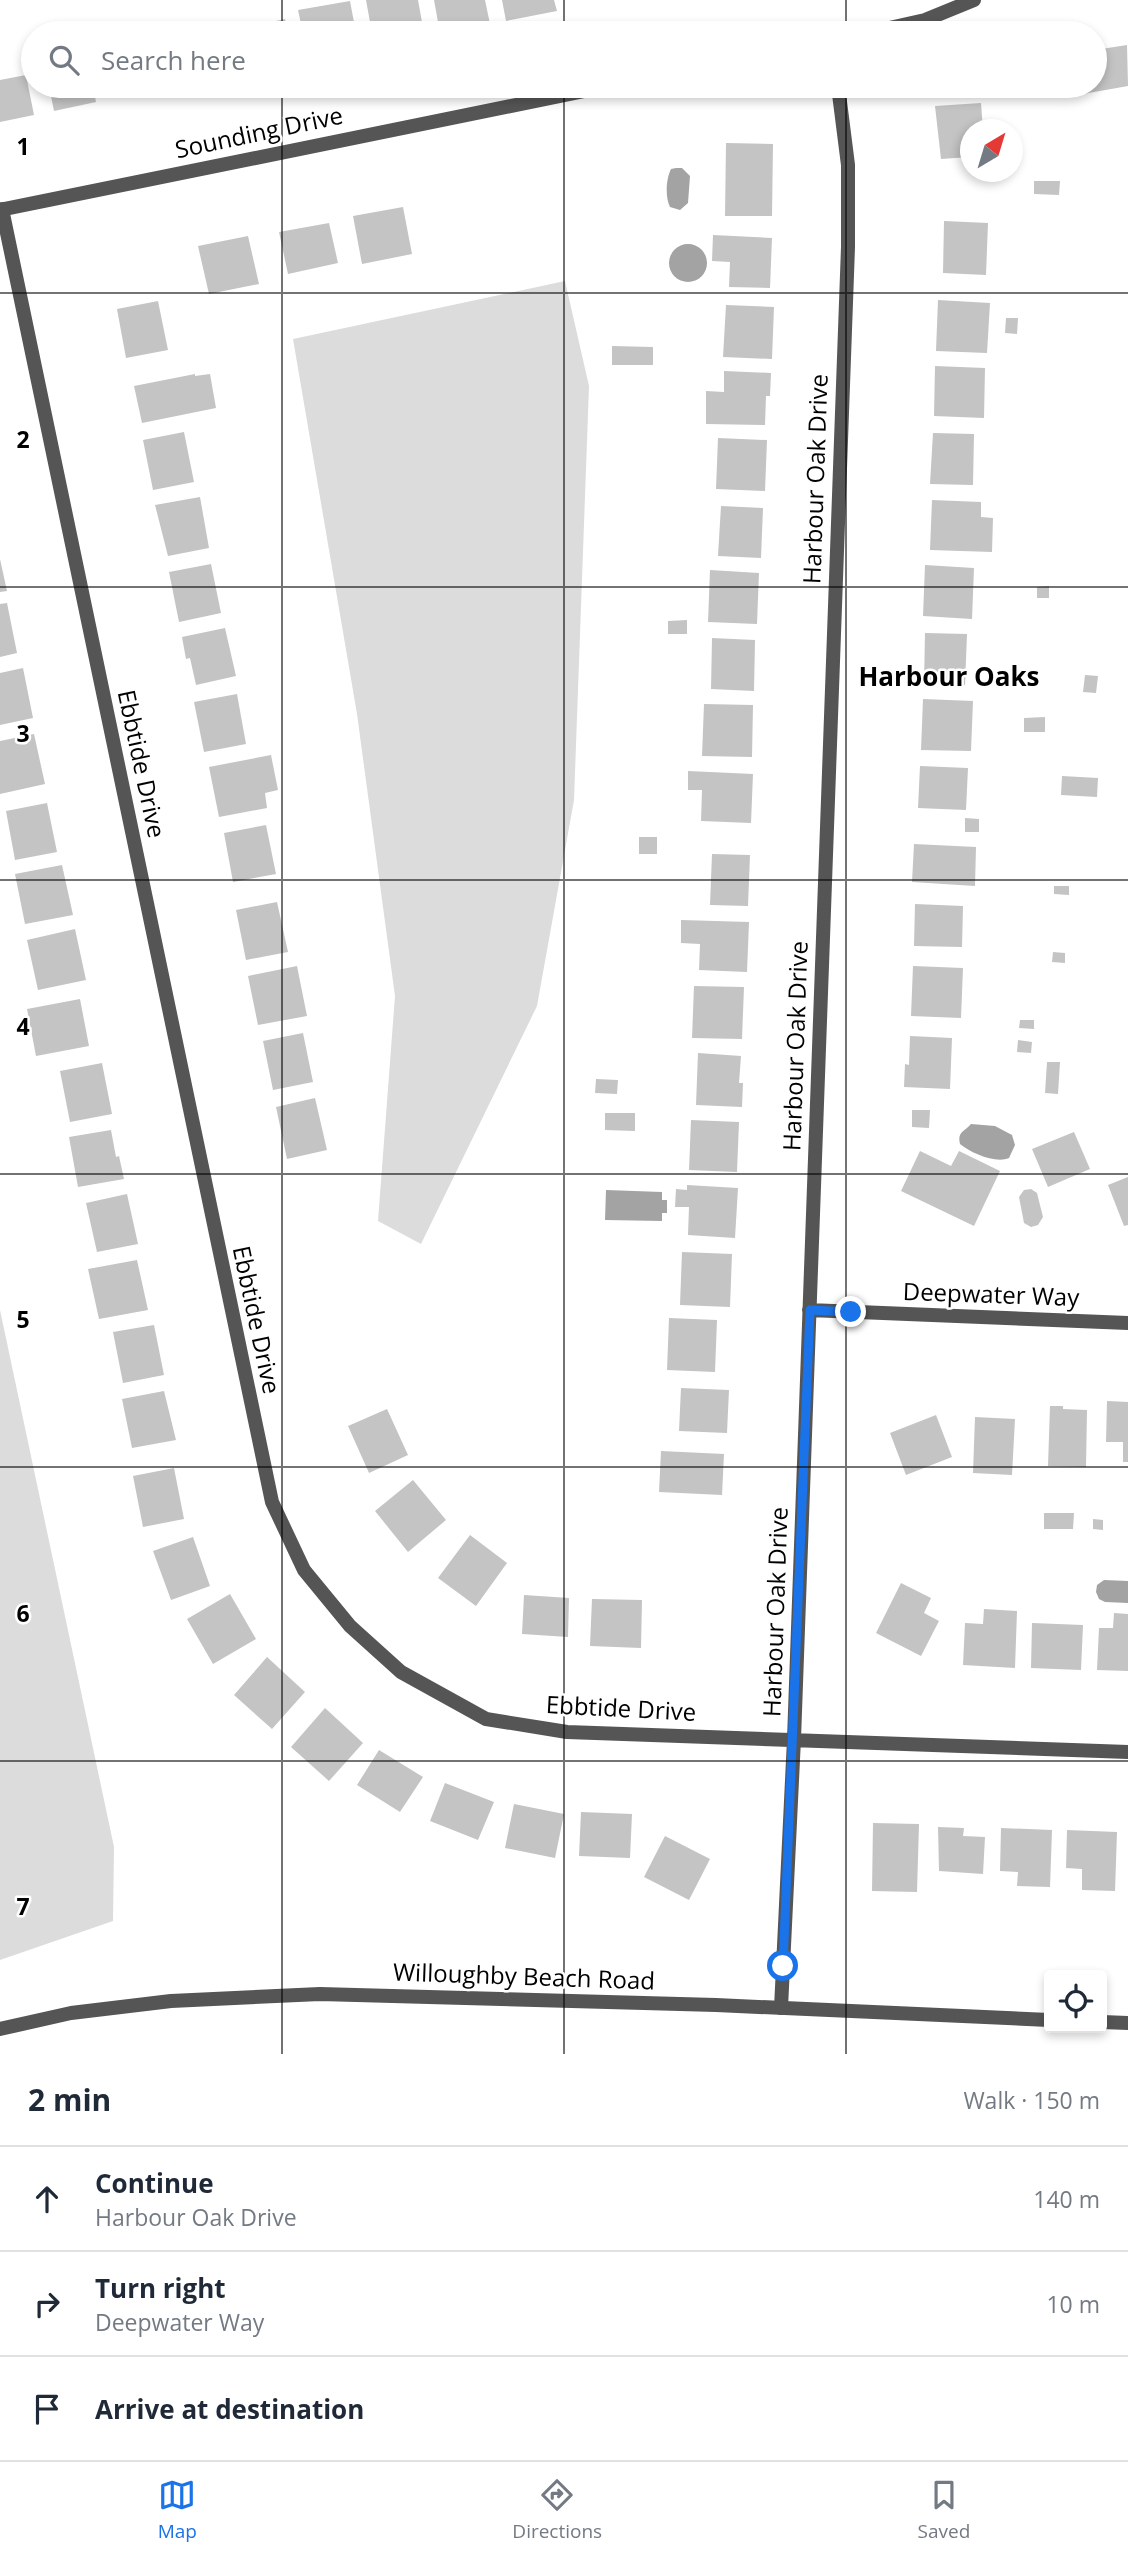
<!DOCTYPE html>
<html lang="en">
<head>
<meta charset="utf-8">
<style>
  :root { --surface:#fff; --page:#f6f6f7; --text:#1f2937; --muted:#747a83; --line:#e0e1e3; --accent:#1a73e8 }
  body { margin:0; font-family:"Open Sans",sans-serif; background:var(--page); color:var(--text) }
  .controls { position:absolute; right:21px; bottom:21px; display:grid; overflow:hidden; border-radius:7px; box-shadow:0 4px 10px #0003 }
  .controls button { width:63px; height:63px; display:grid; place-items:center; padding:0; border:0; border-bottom:2px solid var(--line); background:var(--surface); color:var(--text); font:35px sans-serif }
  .compass { position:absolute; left:960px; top:119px; width:63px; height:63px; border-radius:50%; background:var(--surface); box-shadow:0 4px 10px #0003; rotate:38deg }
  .stop { position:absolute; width:21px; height:21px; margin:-16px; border:5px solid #1a73e8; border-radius:50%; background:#fff }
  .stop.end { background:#1a73e8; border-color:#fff; box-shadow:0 2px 7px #0008 }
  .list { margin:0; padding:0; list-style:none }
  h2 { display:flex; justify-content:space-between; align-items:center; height:91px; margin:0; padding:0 28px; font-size:30px }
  h2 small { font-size:23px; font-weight:400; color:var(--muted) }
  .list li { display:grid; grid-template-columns:46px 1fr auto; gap:21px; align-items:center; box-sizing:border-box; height:105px; padding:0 28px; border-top:2px solid var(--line) }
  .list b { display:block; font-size:26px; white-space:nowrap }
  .list p { margin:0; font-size:23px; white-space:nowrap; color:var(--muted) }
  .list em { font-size:23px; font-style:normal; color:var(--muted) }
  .icon { flex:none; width:38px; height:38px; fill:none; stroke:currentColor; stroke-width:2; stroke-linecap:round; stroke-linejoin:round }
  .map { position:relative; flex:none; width:1128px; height:2054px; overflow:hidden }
  .search { position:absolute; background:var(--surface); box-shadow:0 4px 10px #0003; left:21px; right:21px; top:21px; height:77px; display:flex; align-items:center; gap:18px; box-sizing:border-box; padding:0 24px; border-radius:38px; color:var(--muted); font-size:26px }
  .sheet { height:406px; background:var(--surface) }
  nav { display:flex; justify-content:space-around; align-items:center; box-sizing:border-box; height:98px; border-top:2px solid var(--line); background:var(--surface); font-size:19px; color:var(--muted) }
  nav a { display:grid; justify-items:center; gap:4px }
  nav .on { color:var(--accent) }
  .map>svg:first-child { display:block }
</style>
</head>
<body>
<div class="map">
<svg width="1128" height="2054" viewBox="0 0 1128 2054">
  <rect width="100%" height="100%" fill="#fff"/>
  <!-- green -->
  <path fill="#dcdcdc" d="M565 281 589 386 574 800 537 1006 421 1244 378 1221 395 996 357 714 293 339Z
    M0 1310 114 1847 113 1921 0 1960Z"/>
  <!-- water -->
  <path fill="#a3a3a3" d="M676 168H682L690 176 688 203 680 210 670 207C665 197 666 179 671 169Z
    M669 263a19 19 0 1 1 38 0a19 19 0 1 1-38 0Z
    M971 1124 995 1126 1012 1135 1015 1145 1009 1158C996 1164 971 1153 960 1144 957 1132 964 1132 971 1124Z
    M606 1190 662 1192V1200H667V1213H662V1221L605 1220Z
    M1104 1580 1128 1581V1603L1105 1602 1099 1599 1096 1592 1097 1585Z"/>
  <!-- building -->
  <path fill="#c4c4c4" d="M366 0H418L424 33H372Z
    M434 0H485L490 24 440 33Z
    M502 0H554L557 11 506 21Z
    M350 1 356 33H303L298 10Z
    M285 19 288 33H235L234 30Z
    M1127 45 1128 86 1083 94 1082 86H1095V50Z
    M26 75 34 115 0 122V80Z
    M49 86H93L96 102 54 111Z
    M111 86H163V88L113 98Z
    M981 103 983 130H970V157L941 159 935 106Z
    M726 143 773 144 772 216H725Z
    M1034 181H1060L1059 195 1034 194Z
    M403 207 412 254 362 264 353 216Z
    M944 221 988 223 986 275 943 273Z
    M329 223 338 263 288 274 279 232Z
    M713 235 772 238 770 288 729 287 730 262 712 261Z
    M248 236 259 284 209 294 198 246Z
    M938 300 990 303 987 353 936 351Z
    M158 301 168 350 126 358 117 309Z
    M726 305 774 307 772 359 723 357Z
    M1006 318H1018L1017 334 1005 333Z
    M612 346 653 347V365H612Z
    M935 366 985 368 984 418 934 416Z
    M724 371 771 373 770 396H766L765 425 706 424V391L724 392Z
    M195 374V376L210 374 216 408 142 423 134 386Z
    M184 432 194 482 153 490 143 440Z
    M933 433 974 434 973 485 930 484Z
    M718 438 767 440 765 491 716 489Z
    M200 497 209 548 168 556 155 505Z
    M932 500 981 502V517L993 518 992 552 930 550Z
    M721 506 763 508 761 558 718 556Z
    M0 559 7 591 0 592Z
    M211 564 221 613 179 622 169 572Z
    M925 565 974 568 972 619 923 616Z
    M710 570 759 573 757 624 708 622Z
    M1049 586V598H1037V587Z
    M7 603 17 653 0 657V604Z
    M687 620V634H668V621Z
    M225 628 236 676 196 685 190 658 186 659 182 637Z
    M925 633 967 634 965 685 924 683Z
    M712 638 755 640 754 691 711 689Z
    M23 668 33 718 0 725V673Z
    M1085 675 1098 676 1096 693 1083 692Z
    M237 694 246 744 204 752 194 702Z
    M923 699 973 701 971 751 921 750Z
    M704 704 753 705 752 757 702 756Z
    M1045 717V732H1024V718Z
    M34 734 45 784 0 794V741Z
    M271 755 278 790 265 793 267 808 219 817 209 767Z
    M920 766 968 768 966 810 918 808Z
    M688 771 753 774 751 823 701 821 702 790H688Z
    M1062 776 1098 778 1097 797 1061 795Z
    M47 803 57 852 15 860 6 811Z
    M965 818 979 819V832H965Z
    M266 825 276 874 233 882 224 833Z
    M639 837H657V854H639Z
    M914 844 976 847 975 886 912 882Z
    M712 854 750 855 748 906 710 905Z
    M62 865 73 915 25 924 15 874Z
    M1054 886H1069V895L1054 894Z
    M277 902 288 952 246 960 236 910Z
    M915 904 963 906 962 947 914 946Z
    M681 920 749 922 747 972 699 970 700 944 681 943Z
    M75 929 86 980 38 990 27 940Z
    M1053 952 1065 953V963L1052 962Z
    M297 966 307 1016 258 1025 248 976Z
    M913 966 963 968 961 1018 911 1016Z
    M694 986 744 987 742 1039 692 1038Z
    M80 999 89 1046 36 1056 27 1009Z
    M1020 1020H1034V1029L1019 1028Z
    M303 1033 313 1082 273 1090 263 1041Z
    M910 1036 952 1038 950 1089 904 1087 905 1064 909 1065Z
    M1018 1040 1032 1042 1031 1053 1017 1052Z
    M698 1053 741 1056 739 1083H743L742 1107 696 1105Z
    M1047 1062H1060L1058 1094 1045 1093Z
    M102 1063 112 1114 70 1122 60 1071Z
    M596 1079 618 1080 617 1094 595 1093Z
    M315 1098 327 1150 287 1159 276 1107Z
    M912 1110H930L929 1128 912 1127Z
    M605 1113H635V1131L605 1130Z
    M691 1120 739 1122 737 1172 689 1170Z
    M111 1130 116 1157 119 1156 124 1179 78 1187 69 1137Z
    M1074 1132 1090 1169 1048 1187 1032 1149Z
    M920 1151 951 1166 959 1151 1000 1171 974 1226 901 1191Z
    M1128 1177V1225L1124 1226 1108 1185Z
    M687 1185 738 1188 735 1238 688 1235 689 1207H675L676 1189 687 1190Z
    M1031 1189 1037 1193 1043 1217 1038 1225 1031 1227 1024 1223 1019 1197 1024 1190Z
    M127 1194 138 1244 97 1252 86 1203Z
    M682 1252 732 1254 730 1307 680 1305Z
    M137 1260 148 1310 99 1319 88 1269Z
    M669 1318 717 1320 715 1372 667 1370Z
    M154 1325 164 1375 123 1383 113 1332Z
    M681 1388 729 1390 727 1433 679 1431Z
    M164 1391 176 1440 132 1448 122 1399Z
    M1107 1401 1128 1402V1462H1123V1442H1106Z
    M1050 1406H1063V1409L1087 1410 1086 1467 1048 1466Z
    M387 1409 408 1455 369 1473 348 1426Z
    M936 1415 952 1457 906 1475 890 1433Z
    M975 1417 1015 1419 1012 1475 973 1473Z
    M661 1451 724 1454 722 1495 659 1492Z
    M174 1468 184 1519 143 1527 133 1476Z
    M413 1480 446 1520 408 1552 375 1511Z
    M1044 1513H1074L1073 1529H1044Z
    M1093 1519 1103 1520V1530L1093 1529Z
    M470 1535 507 1563 476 1606 438 1578Z
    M193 1537 210 1586 171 1600 153 1551Z
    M901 1583 931 1598 924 1613 939 1621 921 1656 876 1633Z
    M230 1594 256 1639 213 1664 187 1619Z
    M524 1595 569 1598 568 1637 522 1634Z
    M592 1599 642 1600 641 1648 590 1646Z
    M984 1609 1017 1611 1015 1668 963 1665 965 1623 983 1624Z
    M1114 1613 1128 1614V1671L1097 1670 1099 1628H1113Z
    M1032 1623 1083 1625 1081 1670 1031 1668Z
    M267 1657 305 1692 272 1729 234 1695Z
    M325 1708 363 1743 329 1781 291 1747Z
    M379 1750 423 1777 400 1812 357 1785Z
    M445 1783 494 1802 478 1840 430 1821Z
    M514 1804 564 1814 555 1858 505 1848Z
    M581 1812 632 1814 630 1858 579 1856Z
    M873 1823 919 1824 917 1892 872 1891Z
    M938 1827 964 1828 963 1836 985 1837 983 1874 939 1871Z
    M1001 1828 1052 1830 1050 1887 1017 1886 1018 1872 1000 1871Z
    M1067 1830 1117 1832 1115 1891 1082 1890V1869L1066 1868Z
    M665 1836 710 1859 689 1900 644 1877Z"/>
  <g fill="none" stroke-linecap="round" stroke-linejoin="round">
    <!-- minor -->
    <path stroke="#555" stroke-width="14" d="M867 33 925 20 974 0
      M2 209 272 1502 304 1570 350 1626 401 1672 486 1719 567 1732 1128 1752
      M0 210 609 86
      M809 1310 1128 1323
      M781 2008 794 1739 848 247V165L838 86"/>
    <!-- tertiary -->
    <path stroke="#555" stroke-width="14" d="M1102 2022 1128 2023
      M0 2029 71 2013 171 2001 320 1994 716 2005 1049 2020"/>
  </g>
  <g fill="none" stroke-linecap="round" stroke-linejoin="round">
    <!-- route -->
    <path stroke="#1a73e8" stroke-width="9" d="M783 1966 810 1310 851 1312"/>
  </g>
  <!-- grid -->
  <path fill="none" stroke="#000" stroke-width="2" stroke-opacity="0.55" d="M282 0V33M564 0V33M846 0V33M282 86V2054M564 86V2054M846 86V2054M0 293H1128M0 587H1128M0 880H1128M0 1174H1128M0 1467H1128M0 1761H1128"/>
  <g text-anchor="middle" stroke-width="5" stroke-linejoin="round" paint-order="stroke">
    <!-- street labels -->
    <g font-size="24" fill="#000" stroke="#fff">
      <text transform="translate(259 133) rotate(-12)" y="8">Sounding Drive</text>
      <text transform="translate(816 479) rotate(-88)" y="8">Harbour Oak Drive</text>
      <text transform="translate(141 764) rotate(78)" y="8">Ebbtide Drive</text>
      <text transform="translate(796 1046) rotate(-88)" y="8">Harbour Oak Drive</text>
      <text transform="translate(991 1295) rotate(2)" y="8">Deepwater Way</text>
      <text transform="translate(256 1320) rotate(78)" y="8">Ebbtide Drive</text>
      <text transform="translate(776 1612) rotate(-88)" y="8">Harbour Oak Drive</text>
      <text transform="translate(621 1709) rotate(3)" y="8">Ebbtide Drive</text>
      <text transform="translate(524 1977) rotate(2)" y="8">Willoughby Beach Road</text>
    </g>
    <!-- neighbourhood labels -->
    <g font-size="26" font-weight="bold" fill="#000" stroke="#fff">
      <text x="949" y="686">Harbour Oaks</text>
    </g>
  </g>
  <g font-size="23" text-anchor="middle" font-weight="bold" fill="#000" stroke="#fff" stroke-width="5" stroke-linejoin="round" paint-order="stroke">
    <text x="23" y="155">1</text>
    <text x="23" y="448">2</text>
    <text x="23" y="742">3</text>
    <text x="23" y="1035">4</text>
    <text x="23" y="1328">5</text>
    <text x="23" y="1622">6</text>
    <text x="23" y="1915">7</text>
  </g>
</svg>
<div class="controls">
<button><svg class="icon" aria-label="locate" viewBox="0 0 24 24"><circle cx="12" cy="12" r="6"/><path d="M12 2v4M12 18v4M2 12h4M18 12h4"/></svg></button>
</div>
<svg class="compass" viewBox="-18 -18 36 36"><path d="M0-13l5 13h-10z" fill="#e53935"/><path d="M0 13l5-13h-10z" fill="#747a83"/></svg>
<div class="stop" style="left:783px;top:1966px"></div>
<div class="stop end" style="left:851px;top:1312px"></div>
<div class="search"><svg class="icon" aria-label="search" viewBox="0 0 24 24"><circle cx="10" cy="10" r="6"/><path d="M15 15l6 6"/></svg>Search here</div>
</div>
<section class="sheet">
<h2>2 min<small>Walk · 150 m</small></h2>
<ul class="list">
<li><svg class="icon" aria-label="ahead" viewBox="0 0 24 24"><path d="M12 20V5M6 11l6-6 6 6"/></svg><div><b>Continue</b><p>Harbour Oak Drive</p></div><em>140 m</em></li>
<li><svg class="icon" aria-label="right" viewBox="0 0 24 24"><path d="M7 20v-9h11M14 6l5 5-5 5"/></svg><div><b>Turn right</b><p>Deepwater Way</p></div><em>10 m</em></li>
<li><svg class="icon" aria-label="arrive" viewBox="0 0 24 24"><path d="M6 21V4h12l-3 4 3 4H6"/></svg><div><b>Arrive at destination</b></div></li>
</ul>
</section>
<nav>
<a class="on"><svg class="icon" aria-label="map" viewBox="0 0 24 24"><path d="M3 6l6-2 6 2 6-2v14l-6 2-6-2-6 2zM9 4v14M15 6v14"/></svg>Map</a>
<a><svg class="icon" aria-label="directions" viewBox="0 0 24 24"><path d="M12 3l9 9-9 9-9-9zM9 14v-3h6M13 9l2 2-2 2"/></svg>Directions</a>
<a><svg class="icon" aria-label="saved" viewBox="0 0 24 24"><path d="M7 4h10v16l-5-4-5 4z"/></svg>Saved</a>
</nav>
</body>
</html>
